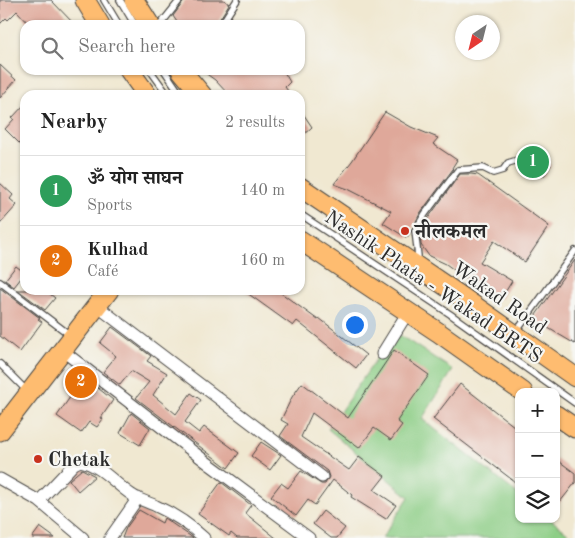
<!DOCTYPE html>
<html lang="en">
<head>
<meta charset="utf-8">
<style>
  :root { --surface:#fff; --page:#f2f2f2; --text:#222; --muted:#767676; --line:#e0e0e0; --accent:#c8321e }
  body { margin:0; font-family:"Old Standard TT","Noto Serif Devanagari",serif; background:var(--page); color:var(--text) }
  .controls { position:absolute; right:15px; bottom:15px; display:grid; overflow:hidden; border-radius:10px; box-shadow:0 1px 4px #0004 }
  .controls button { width:45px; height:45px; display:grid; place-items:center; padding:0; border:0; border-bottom:1px solid var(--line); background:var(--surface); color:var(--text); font:25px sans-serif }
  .compass { position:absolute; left:455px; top:15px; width:45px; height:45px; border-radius:50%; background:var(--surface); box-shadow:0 1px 4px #0004; rotate:215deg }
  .you { position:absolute; left:354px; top:324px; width:18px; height:18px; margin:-12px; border:4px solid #fff; border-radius:50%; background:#1a73e8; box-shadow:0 0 0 8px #1a73e833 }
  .badge { display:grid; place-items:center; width:32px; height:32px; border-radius:50%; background:var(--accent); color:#fff; font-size:16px; font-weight:700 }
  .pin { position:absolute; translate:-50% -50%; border:2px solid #fff; box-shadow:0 1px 5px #0006 }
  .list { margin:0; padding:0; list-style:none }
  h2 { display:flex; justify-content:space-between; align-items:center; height:65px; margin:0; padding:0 20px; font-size:21px }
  h2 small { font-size:16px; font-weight:400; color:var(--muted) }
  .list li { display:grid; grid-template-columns:32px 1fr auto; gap:15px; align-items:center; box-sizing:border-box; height:70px; padding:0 20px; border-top:1px solid var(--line) }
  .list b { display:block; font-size:19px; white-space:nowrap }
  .list p { margin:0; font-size:16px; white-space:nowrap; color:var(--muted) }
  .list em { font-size:16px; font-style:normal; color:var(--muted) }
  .icon { flex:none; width:28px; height:28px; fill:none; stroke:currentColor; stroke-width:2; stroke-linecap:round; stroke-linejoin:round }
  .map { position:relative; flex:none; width:575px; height:538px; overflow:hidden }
  .search { position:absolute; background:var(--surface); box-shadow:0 1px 4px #0004; left:20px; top:20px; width:285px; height:55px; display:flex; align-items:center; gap:12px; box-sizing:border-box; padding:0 18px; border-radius:15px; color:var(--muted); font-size:19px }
  .panel { position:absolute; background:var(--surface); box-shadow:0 1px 4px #0004; left:20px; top:90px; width:285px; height:205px; border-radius:15px }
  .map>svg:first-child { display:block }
</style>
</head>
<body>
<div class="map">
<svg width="575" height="538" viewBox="0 0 575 538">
  <rect width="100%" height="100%" fill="#f6f6f2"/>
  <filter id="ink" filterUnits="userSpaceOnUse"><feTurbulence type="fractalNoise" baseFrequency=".02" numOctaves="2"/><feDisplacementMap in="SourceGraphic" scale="10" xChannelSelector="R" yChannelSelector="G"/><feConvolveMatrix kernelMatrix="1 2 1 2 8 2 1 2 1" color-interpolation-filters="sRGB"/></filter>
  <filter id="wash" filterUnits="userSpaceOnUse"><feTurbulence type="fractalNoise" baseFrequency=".0096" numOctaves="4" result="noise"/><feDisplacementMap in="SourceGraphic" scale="20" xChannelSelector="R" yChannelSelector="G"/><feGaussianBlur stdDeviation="1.12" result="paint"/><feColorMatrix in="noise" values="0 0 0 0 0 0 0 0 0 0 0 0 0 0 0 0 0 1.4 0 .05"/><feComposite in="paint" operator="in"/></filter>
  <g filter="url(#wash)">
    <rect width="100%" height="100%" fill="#f0e8d1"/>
    <!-- green -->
    <path fill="#8dce86" stroke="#5c7c58" d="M395 332 453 370 422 419 519 495V519H550L574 538H382L409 497 328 429Z"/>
    <g id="blocks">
      <!-- building -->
      <path fill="#dfa89a" d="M0 0H51L75 25H30L17 11 8 20 6 18 0 24Z
        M185 0H224L229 4 216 25H179L173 16Z
        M0 65 16 80 0 98Z
        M201 70H283L290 82 285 87 291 95H229L215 80Z
        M25 104V149L5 129 14 119 12 118Z
        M300 109 312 127 300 138Z
        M385 112 411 127 438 138 433 144 457 160 452 168 453 169 421 212 407 238 383 223 391 211 348 189 334 184 352 161Z
        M532 152 551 165 543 177 523 163Z
        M460 174H471L478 175 549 226 525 262 494 241 480 262 512 281 501 299 461 275 446 264 429 256 421 245 420 232 429 217Z
        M0 183 13 195 10 199 17 205 0 224Z
        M575 260V344L533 319Z
        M16 266 25 273 14 287 5 280Z
        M0 288 40 318 38 319 42 322 20 352 0 336Z
        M18 290H45L55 298 45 310Z
        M243 290H277L318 320 319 318 366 355 356 368 297 321 293 326Z
        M112 327 151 356 147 361 167 373 153 395 176 414 191 393 201 400 185 422 199 433 204 427 239 453 228 468 136 398 149 382 131 371 120 385 103 372 116 356 100 343Z
        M394 350 429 375 397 421 402 425 391 440 374 428 359 448 312 413 301 437 349 470 359 457 385 476 374 490 396 505 386 519 351 497 352 495 333 480 315 505 308 500 296 516 271 496 281 483 288 488 301 471 321 484H325L329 477 327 471 280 436 288 424 281 420 292 397 302 383 348 418Z
        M84 377 113 400 101 418 103 419 97 427 89 422 81 433 57 416Z
        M460 384 519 430V485L433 419Z
        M131 413 150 428 140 445 120 433Z
        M261 442 281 455 270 470 251 456Z
        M556 459 575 473V483L556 507Z
        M82 469 95 476 78 491 69 480Z
        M221 482 251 505 245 513 276 538H237L231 533 229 536 198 514Z
        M139 510 162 523 164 518 193 538H122L126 528Z
        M323 511 345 528 337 538H331L313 524Z
        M40 527 55 538H32Z"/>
    </g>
  </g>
  <g filter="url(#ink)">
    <use href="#blocks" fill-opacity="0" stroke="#494744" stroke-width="1"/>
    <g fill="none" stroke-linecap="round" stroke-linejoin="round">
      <!-- service casing -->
      <g stroke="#494744" stroke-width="8">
        <path id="service" d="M104 0 119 25
          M120 0 135 25
          M160 25 180 0
          M221 25 237 0
          M150 70 168 95
          M164 70 181 95
          M300 214 450 314 575 403
          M413 262 418 256 415 231 425 214 458 170 483 168 493 173 503 170 508 163 521 159 528 150
          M0 282 70 335
          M516 332 575 251
          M0 364 28 392"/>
      </g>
      <!-- minor casing -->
      <g stroke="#494744" stroke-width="13">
        <path id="minor" d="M97 306 322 477
          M63 351 209 464 309 538
          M382 354 408 312
          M0 479 39 501
          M83 538 39 501 74 464 80 461C101 465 115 484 132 495 139 500 148 502 156 506 174 514 190 525 204 538
          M110 538 138 498"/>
      </g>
      <!-- primary casing -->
      <g stroke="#494744" stroke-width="21">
        <path id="primary" d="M85 0 100 25
          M134 0 150 25
          M129 70 147 95
          M181 70 202 95
          M300 187 462 297 575 377
          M300 240 438 332 523 392
          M556 415 575 428
          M0 431 109 290"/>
      </g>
      <!-- service -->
      <use href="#service" stroke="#fff" stroke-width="5.5"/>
      <!-- minor -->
      <use href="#minor" stroke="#fff" stroke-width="11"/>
      <!-- primary -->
      <use href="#primary" stroke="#febc70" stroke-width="19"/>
    </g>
  </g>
  <!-- markers -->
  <g fill="#c8321e" stroke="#f6f6f2" stroke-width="2">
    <circle cx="405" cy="231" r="5"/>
    <circle cx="38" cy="459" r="5"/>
  </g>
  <g text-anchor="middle" stroke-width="4.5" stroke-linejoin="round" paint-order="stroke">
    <!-- poi labels -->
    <g font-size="20" font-weight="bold" fill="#2b2b2b" stroke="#f6f6f2" text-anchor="start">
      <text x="415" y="238">नीलकमल</text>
      <text x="48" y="466">Chetak</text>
    </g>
    <!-- street labels -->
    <g font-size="20" fill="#2b2b2b" stroke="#f6f6f2">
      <text transform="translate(434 286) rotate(34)" y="7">Nashik Phata - Wakad BRTS</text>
      <text transform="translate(500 297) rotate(35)" y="7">Wakad Road</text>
    </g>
  </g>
</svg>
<div class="controls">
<button>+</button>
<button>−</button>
<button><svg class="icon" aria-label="layers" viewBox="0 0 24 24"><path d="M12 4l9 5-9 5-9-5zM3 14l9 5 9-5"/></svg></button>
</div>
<svg class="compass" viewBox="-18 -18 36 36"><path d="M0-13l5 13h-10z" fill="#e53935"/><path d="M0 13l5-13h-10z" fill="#767676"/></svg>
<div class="you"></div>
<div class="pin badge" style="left:533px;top:162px;background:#2e9e5b">1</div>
<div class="pin badge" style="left:81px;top:382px;background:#e8710a">2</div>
<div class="search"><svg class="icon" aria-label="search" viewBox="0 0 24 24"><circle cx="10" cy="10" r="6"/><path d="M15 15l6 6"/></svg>Search here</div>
<section class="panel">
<h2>Nearby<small>2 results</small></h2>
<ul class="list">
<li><span class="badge" style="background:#2e9e5b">1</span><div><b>ॐ योग साघन</b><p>Sports</p></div><em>140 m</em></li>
<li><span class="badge" style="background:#e8710a">2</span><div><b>Kulhad</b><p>Café</p></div><em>160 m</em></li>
</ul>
</section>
</div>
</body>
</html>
